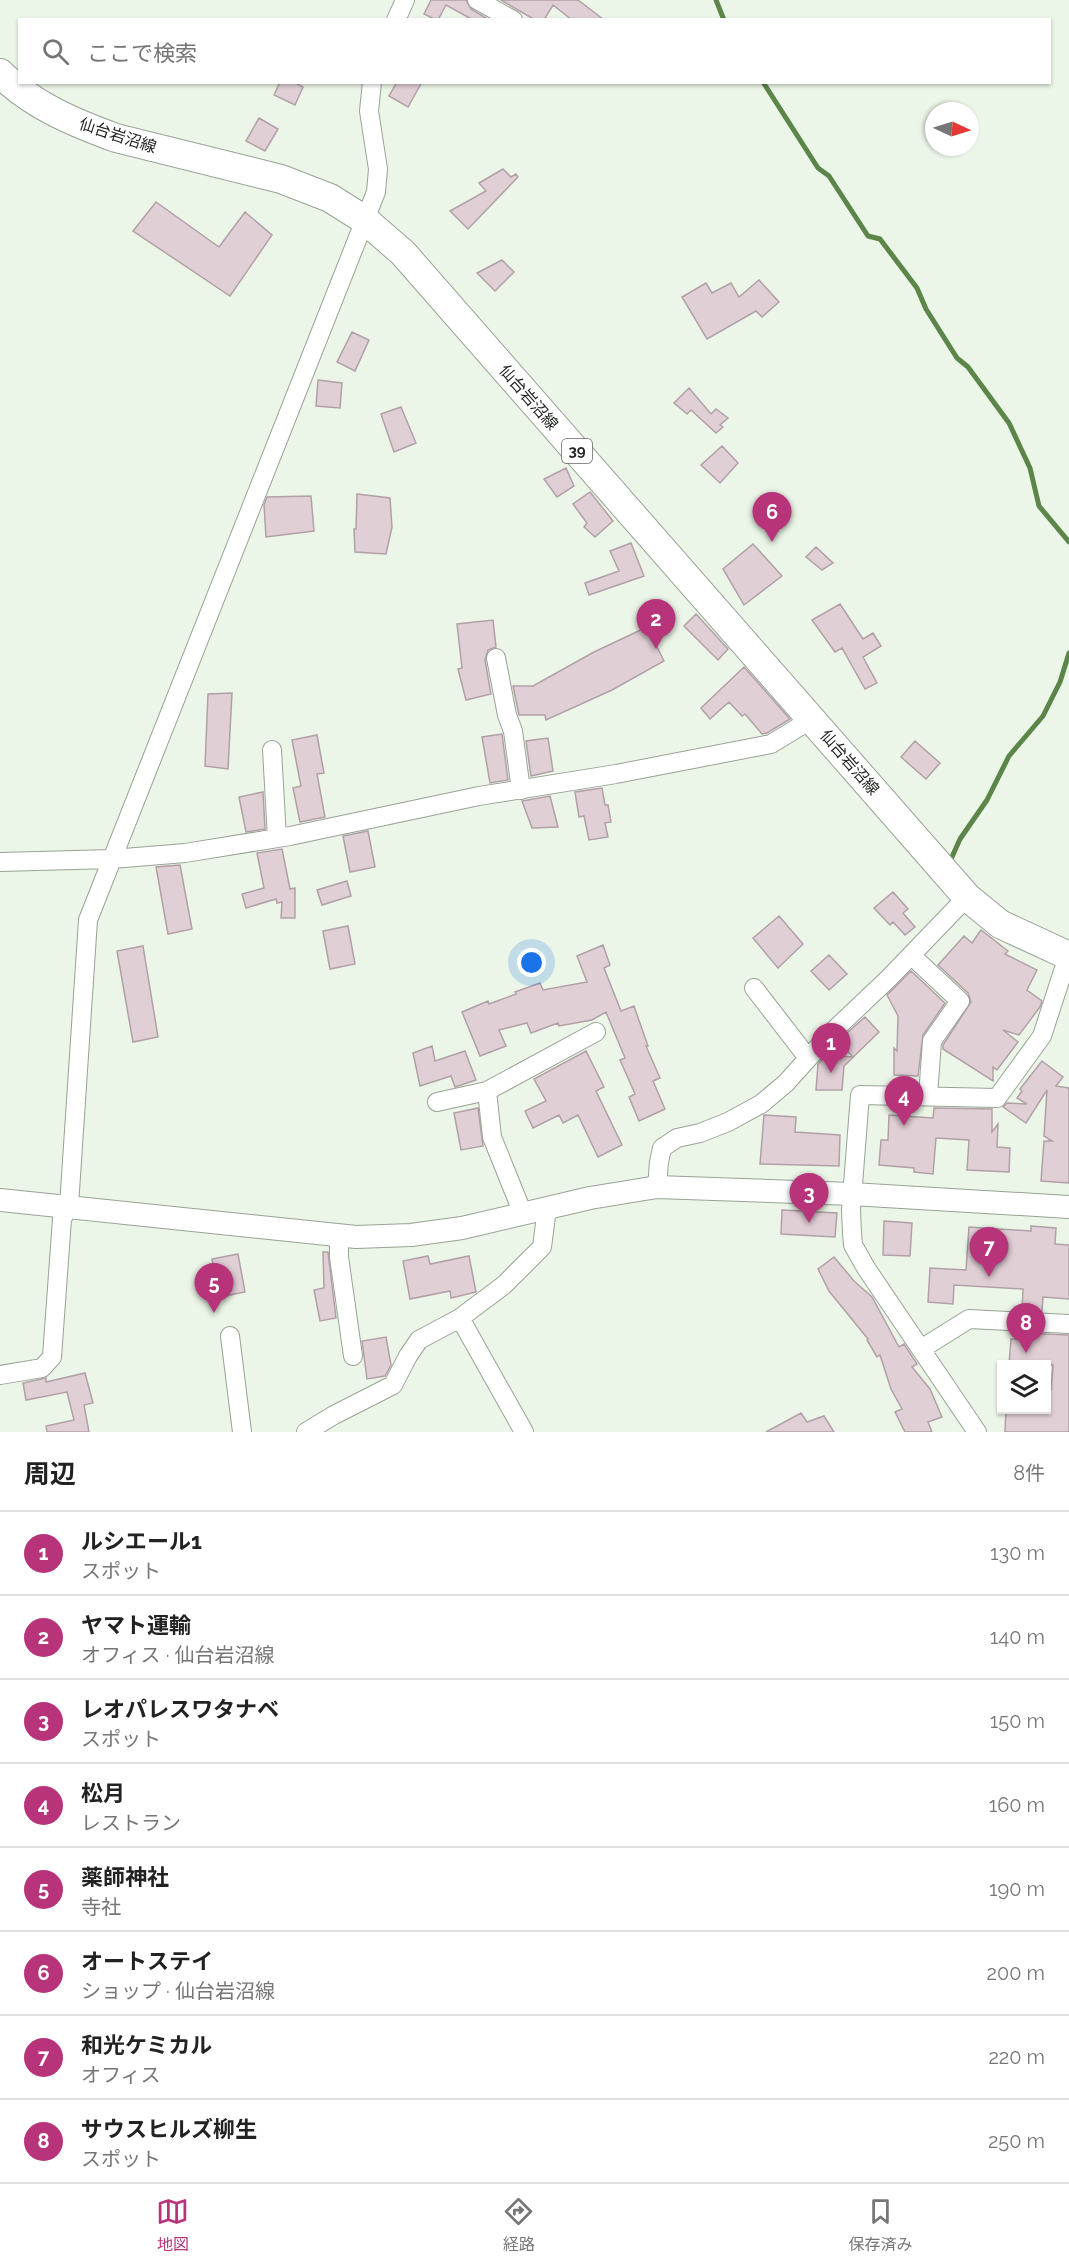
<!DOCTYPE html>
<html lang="ja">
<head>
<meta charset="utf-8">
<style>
  :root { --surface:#fff; --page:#f6f6f6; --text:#222; --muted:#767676; --line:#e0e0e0; --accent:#b8347a }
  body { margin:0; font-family:Raleway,"Noto Sans JP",sans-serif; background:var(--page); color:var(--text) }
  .controls { position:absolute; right:18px; bottom:18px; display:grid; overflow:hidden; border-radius:0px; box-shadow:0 2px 4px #0004 }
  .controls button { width:54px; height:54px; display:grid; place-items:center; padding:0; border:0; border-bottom:2px solid var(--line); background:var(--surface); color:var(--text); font:30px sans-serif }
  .compass { position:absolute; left:925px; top:102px; width:54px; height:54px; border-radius:50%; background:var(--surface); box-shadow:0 2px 4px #0004; rotate:94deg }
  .you { position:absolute; left:532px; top:963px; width:21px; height:21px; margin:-15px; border:4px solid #fff; border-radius:50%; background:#1a73e8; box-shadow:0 0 0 9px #1a73e833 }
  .badge { display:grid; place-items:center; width:39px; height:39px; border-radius:50%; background:var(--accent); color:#fff; font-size:20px; font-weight:700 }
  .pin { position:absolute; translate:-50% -50px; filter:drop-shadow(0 2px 3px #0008) }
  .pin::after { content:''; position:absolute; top:32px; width:21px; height:18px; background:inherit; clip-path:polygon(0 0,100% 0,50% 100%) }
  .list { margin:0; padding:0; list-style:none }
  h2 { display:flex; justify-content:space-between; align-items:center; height:78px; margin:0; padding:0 24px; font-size:26px }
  h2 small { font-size:20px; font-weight:400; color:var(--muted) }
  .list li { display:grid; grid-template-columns:39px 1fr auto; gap:18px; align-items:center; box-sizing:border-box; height:84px; padding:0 24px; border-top:2px solid var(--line) }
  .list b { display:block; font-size:22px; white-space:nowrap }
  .list p { margin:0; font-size:20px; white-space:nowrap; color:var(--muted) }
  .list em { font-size:20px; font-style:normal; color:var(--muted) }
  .icon { flex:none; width:33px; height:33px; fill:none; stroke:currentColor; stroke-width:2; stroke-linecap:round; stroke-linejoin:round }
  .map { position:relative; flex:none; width:1069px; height:1432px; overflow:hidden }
  .search { position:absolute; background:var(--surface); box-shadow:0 2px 4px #0004; left:18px; right:18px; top:18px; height:66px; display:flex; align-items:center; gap:15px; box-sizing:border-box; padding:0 21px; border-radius:0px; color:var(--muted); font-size:22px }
  .sheet { height:750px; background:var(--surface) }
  nav { display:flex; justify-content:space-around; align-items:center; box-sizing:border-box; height:84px; border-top:2px solid var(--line); background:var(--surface); font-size:16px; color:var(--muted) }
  nav a { display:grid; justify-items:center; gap:3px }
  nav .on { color:var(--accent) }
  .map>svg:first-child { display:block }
</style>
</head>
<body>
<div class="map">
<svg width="1069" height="1432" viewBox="0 0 1069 1432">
  <rect width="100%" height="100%" fill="#ecf6e8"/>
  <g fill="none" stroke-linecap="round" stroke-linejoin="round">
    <!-- stream -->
    <path stroke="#5c8649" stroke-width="5" d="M716 0 724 20
      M763 82 818 168 829 176 868 236 880 239 917 288 926 309 957 358 968 367 1009 423 1030 468 1039 506 1069 542
      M952 857 960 839 987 800 1009 756 1043 716 1060 682 1069 653"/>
  </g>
  <!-- building -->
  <path fill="#e1cfd6" stroke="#b1a0a7" stroke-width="1.5" d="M431 0H466L471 9 489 20H473L446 5 438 20H436L424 14Z
    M501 0H578L604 20H572L553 5 544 20H535Z
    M280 82H294L303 87 295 105 274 95Z
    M397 82H422L408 107 389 96Z
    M259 118 278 129 265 151 246 141Z
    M503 169 511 177 516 174 518 177 468 229 450 211 486 191 479 183Z
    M156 202 219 247 245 212 272 235 230 296 133 231Z
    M502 260 514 272 495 291 477 273Z
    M759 280 779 302 762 317 756 311 707 339 682 297 706 283 712 293 731 283 739 297Z
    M352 332 369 340 355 371 337 362Z
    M318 380 342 383 340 408 316 406Z
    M689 388 711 414 716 409 728 418 720 425 723 427 716 433 691 410 687 414 674 403Z
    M401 407 416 443 394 452 381 414Z
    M722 446 738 463 720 483 701 465Z
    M566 468 574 486 557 497 544 479Z
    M590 492 613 521 595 537 584 527 587 523 573 504Z
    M357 494 390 498 392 527 386 554 355 552 354 529H356Z
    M311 496 314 531 266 537 264 505 267 497Z
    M631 543 644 576 589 595 585 583 619 571 610 551Z
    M753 544 782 576 744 605 723 569Z
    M816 547 833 563 822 570 806 557Z
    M840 604 863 639 873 633 881 646 863 657 877 683 865 689 842 648 835 652 812 620Z
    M696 614 728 649 718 660 684 626Z
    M493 620 496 647 488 650 485 660 491 694 466 700 458 669 462 668 457 624Z
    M647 627 664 661 612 690 546 720 545 715H519L513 686H533L594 652Z
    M744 667 790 719 767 733 762 734 745 714 742 716 729 702 710 719 701 708Z
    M232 693 228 769 205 766 208 694Z
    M502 734 508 780 490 783 482 737Z
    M317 735 324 773 317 774 325 817 300 822 293 788 301 786 292 740Z
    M548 738 553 771 531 776 526 741Z
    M915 741 940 763 926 779 901 757Z
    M602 788 605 805H608L611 822 605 823 608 837 589 840 584 816 579 817 575 792Z
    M263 792 265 829 246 832 239 797Z
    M550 796 558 827 532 828 522 801Z
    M368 831 375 867 350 872 343 836Z
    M282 849 290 889 295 888V918H281L282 902 277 903 276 899 246 908 242 894 264 888 257 853Z
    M180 865 192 929 168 934 156 867Z
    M347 881 351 896 322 905 317 890Z
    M893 892 908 909 903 913 915 927 905 935 893 922 890 925 874 908Z
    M779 916 803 944 778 968 753 938Z
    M348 926 355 964 330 969 323 931Z
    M981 930 1008 951 1005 954 1037 970 1027 990 1042 1001 1040 1007 1019 1035 1003 1030 1018 1042 997 1070 993 1067V1081L943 1049V1045L971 1002 968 993 938 965 964 936 972 943Z
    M603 945 610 965 604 968 621 1011 634 1006 648 1046H646L660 1078 653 1081 665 1109 639 1121 629 1097 635 1094 620 1060 625 1058 606 1012 592 1020 559 1026 558 1023 531 1033 527 1023 499 1030 506 1046 480 1056 462 1012 488 1001 489 1004 516 994 515 992 540 983 543 990 587 982 577 956Z
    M143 946 158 1037 133 1042 117 951Z
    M829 955 847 974 829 990 811 971Z
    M911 971 945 1003 923 1035 918 1076 894 1075V1048L897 1051 898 1016 887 995Z
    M865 1017 879 1032 844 1066 842 1090H816L818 1064 826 1055 853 1057 838 1041Z
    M432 1046 435 1061 465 1051 476 1080 455 1087 451 1076 420 1086 413 1053Z
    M586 1051 604 1087 596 1091 622 1145 598 1157 578 1115 563 1123 559 1115 533 1128 525 1111 546 1101 534 1079Z
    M1042 1061 1063 1077 1056 1086 1069 1088V1183L1041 1181 1044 1141H1052L1044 1136 1047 1090 1026 1123 1003 1107 1007 1103 1027 1104 1017 1098 1022 1091 1020 1089Z
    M478 1108 483 1146 461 1150 454 1113Z
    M934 1108 992 1109V1132L998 1124 997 1147 1010 1148 1009 1172 967 1170 969 1140 936 1138 933 1174 914 1172V1168L879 1165 881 1140H888L889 1115 933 1118Z
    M764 1115 796 1117 795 1132 840 1135 839 1166 760 1164Z
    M782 1210 837 1213 835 1237 781 1234Z
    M884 1221 912 1223 910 1256 883 1255Z
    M1031 1226 1056 1228 1055 1244 1069 1245V1299L1043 1297 1042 1311 1022 1310 1023 1289 954 1285 953 1304 928 1302 930 1268 966 1270 969 1227 1031 1231Z
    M323 1252H328L336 1318 320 1321 314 1290 324 1288Z
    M238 1254 245 1292 220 1297 212 1259Z
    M428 1256 430 1264 469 1256 476 1292 451 1298 450 1291 410 1299 403 1261Z
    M834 1257 854 1281 872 1297 899 1347 904 1344 917 1364 912 1367 930 1389 942 1417 928 1422 932 1432H905L895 1412 902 1409 891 1389 880 1355 877 1357 867 1340 868 1339 829 1291 818 1269Z
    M1019 1333 1069 1335V1432H1005L1006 1410H1047L1048 1390H1051L1053 1365H1009L1011 1339H1019Z
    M386 1337 391 1365 385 1376 367 1379 362 1341Z
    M85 1373 93 1403 84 1405 89 1432H47L46 1426 74 1420 67 1392 26 1400 23 1383 46 1378V1382Z
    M801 1413 807 1422 824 1416 834 1432H766Z"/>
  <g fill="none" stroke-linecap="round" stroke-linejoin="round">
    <!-- minor casing -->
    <g stroke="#98a295" stroke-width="20">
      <path id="minor" d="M477 0 513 20
        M396 20 405 0
        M496 658 507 715 513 731 521 790
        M272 750 277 838
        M0 862 112 859 185 853 290 836 479 796 616 774 771 744 812 719
        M912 956 960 1001 932 1041 928 1096
        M754 988 808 1058
        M437 1102 487 1091
        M657 1187 659 1162 662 1148 677 1138 700 1133 728 1122 761 1104 786 1083 830 1034 889 978 967 897
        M523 1214 492 1137 487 1091 596 1032
        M339 1235V1257L353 1356
        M460 1318 524 1432
        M230 1336 242 1432
        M921 1349 969 1319 1069 1324
        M0 1375 42 1368 52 1357 62 1219 69 1206 88 920 376 192 378 169 369 111 372 82
        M306 1432 334 1415 393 1385 408 1356 419 1340 460 1318 504 1285 542 1247 547 1208
        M977 1432 866 1268 853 1245 852 1233 851 1210 860 1095 997 1098 1042 1036 1068 956"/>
    </g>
    <!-- tertiary casing -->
    <g stroke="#98a295" stroke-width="24">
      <path id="tertiary" d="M0 1200 356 1237 411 1235 462 1228 590 1198 657 1187 852 1194 1069 1207"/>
    </g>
    <!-- primary casing -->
    <g stroke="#98a295" stroke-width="30">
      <path id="primary" d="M0 73C31 105 75 123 116 138L281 179 330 198 365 220 403 253 967 897 1000 924 1069 956"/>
    </g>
    <!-- minor -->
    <use href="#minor" stroke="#fff" stroke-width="18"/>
    <!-- tertiary -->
    <use href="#tertiary" stroke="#fff" stroke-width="22"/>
    <!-- primary -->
    <use href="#primary" stroke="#fff" stroke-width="28"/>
  </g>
  <g text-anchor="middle" stroke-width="6" stroke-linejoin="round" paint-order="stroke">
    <!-- shield labels -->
    <rect fill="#fff" stroke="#656864" stroke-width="1.5" x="562" y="439" width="30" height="24" rx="4.5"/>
    <g font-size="15" font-weight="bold" fill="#232722">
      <text x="577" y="456">39</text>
    </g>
    <!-- street labels -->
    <g font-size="16" fill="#232722" stroke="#fff">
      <text transform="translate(118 135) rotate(18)" y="6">仙台岩沼線</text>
      <text transform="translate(529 397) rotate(49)" y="6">仙台岩沼線</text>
      <text transform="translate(850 762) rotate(49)" y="6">仙台岩沼線</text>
    </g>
  </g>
</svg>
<div class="controls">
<button><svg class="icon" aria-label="layers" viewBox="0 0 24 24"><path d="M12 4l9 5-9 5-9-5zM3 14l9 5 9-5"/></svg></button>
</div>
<svg class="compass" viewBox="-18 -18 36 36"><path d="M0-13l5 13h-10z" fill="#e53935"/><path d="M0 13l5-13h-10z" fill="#767676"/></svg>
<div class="you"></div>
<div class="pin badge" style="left:831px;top:1073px">1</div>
<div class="pin badge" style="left:656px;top:649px">2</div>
<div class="pin badge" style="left:809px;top:1223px">3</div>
<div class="pin badge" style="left:904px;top:1126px">4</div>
<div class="pin badge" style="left:214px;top:1313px">5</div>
<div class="pin badge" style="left:772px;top:542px">6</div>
<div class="pin badge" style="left:989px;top:1277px">7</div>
<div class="pin badge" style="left:1026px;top:1353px">8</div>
<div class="search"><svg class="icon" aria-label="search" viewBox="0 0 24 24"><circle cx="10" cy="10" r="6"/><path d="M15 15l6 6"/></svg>ここで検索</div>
</div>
<section class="sheet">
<h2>周辺<small>8件</small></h2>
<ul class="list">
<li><span class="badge">1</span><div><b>ルシエール1</b><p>スポット</p></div><em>130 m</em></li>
<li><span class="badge">2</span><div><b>ヤマト運輸</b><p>オフィス · 仙台岩沼線</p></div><em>140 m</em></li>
<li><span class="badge">3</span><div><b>レオパレスワタナベ</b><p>スポット</p></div><em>150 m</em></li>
<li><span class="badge">4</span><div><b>松月</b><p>レストラン</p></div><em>160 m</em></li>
<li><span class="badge">5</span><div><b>薬師神社</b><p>寺社</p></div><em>190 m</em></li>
<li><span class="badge">6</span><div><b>オートステイ</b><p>ショップ · 仙台岩沼線</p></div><em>200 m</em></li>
<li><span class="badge">7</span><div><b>和光ケミカル</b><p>オフィス</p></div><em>220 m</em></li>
<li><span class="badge">8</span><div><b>サウスヒルズ柳生</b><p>スポット</p></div><em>250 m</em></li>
</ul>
</section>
<nav>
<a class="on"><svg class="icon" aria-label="map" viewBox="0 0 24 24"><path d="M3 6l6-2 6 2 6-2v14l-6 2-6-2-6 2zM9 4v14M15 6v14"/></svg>地図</a>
<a><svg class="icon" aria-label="directions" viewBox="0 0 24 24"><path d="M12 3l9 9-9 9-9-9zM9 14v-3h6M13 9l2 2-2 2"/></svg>経路</a>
<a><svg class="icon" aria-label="saved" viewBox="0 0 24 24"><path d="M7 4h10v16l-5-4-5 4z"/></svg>保存済み</a>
</nav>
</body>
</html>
